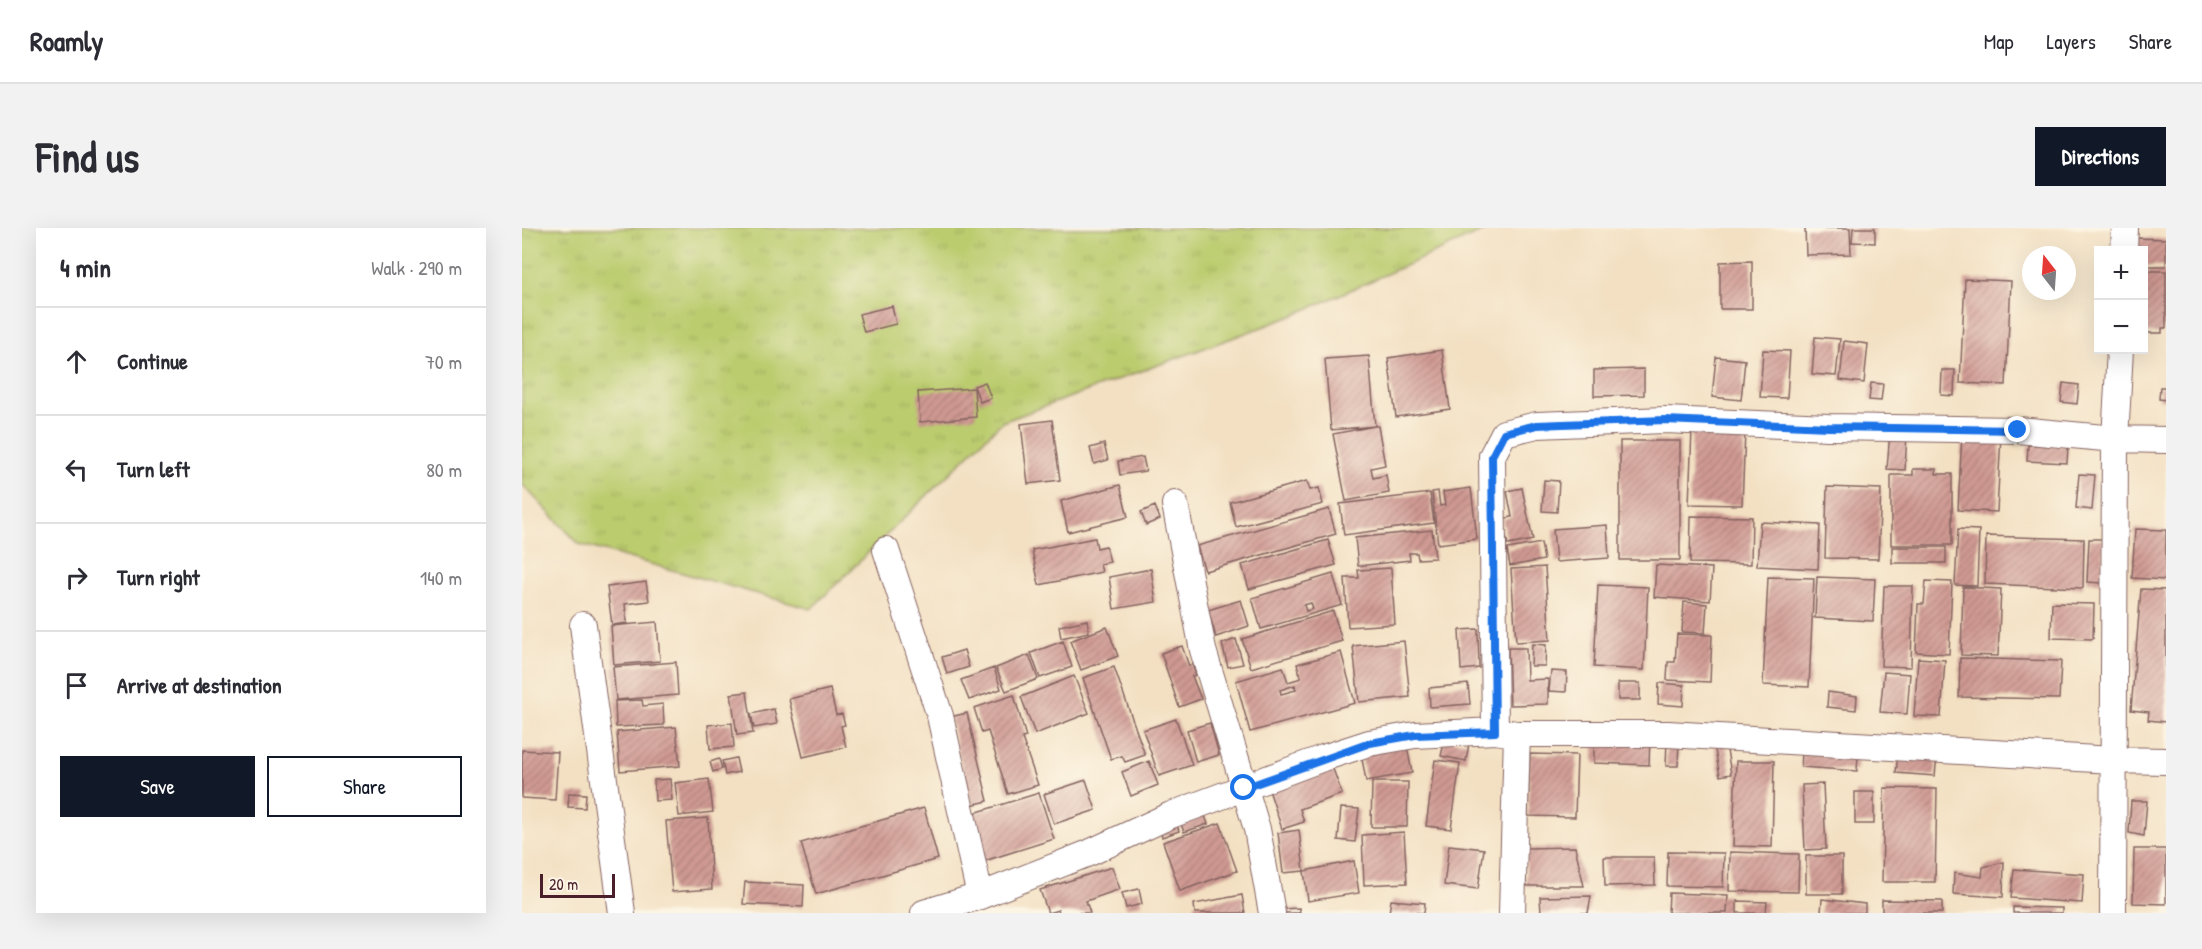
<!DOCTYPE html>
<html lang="en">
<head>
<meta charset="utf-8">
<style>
  :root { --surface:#fff; --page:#f2f2f3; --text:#2b2b33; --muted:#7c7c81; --line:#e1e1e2; --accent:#111827 }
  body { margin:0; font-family:"Patrick Hand",sans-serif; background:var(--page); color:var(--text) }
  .controls { position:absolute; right:18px; top:18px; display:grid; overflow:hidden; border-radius:0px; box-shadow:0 6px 24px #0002 }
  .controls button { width:54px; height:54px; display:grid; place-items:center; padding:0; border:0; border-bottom:2px solid var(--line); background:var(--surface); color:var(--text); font:30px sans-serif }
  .compass { position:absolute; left:1500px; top:18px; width:54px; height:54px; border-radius:50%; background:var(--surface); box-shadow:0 6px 24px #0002; rotate:343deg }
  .scale { position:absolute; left:18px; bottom:15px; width:75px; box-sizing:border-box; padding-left:6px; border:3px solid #4a1f2b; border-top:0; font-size:16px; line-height:21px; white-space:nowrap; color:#4a1f2b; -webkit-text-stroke:4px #fcf5e5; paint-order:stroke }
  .stop { position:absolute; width:18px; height:18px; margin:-14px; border:4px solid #1a73e8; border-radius:50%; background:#fff }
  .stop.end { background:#1a73e8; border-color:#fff; box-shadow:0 2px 6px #0008 }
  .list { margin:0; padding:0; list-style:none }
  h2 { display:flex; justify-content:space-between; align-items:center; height:78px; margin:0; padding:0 24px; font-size:26px }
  h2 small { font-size:20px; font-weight:400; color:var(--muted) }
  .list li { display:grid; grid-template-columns:39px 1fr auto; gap:18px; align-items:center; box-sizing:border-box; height:108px; padding:0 24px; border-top:2px solid var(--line) }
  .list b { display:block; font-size:22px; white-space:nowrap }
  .list em { font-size:20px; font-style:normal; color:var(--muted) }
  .actions { display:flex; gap:12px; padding:18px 24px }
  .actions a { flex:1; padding:14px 0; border:2px solid var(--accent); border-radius:0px; text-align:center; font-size:21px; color:var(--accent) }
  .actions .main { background:var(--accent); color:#fff }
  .icon { flex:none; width:33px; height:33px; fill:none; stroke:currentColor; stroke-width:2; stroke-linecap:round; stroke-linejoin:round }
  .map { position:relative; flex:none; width:1644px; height:685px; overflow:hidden; border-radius:0px }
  header { display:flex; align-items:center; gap:36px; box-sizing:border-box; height:84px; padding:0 30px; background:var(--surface); border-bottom:2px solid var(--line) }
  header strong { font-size:28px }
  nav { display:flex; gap:33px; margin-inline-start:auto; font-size:21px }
  .intro { display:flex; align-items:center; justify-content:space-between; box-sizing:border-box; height:144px; padding:0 36px }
  h1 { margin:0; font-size:42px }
  .button { padding:15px 27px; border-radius:0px; background:var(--accent); color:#fff; font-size:21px; font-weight:700 }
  main { display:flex; gap:36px; padding:0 36px }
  aside { flex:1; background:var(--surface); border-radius:0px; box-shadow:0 6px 24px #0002 }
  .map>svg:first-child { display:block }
</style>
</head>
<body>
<header>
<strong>Roamly</strong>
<nav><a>Map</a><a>Layers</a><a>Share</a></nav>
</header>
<div class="intro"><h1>Find us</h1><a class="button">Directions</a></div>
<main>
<aside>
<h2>4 min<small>Walk · 290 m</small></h2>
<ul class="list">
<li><svg class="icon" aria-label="ahead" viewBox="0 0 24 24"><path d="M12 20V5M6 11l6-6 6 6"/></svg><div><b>Continue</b></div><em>70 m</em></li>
<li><svg class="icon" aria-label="left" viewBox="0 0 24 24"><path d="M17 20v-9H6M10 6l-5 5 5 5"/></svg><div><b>Turn left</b></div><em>80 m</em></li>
<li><svg class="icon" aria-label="right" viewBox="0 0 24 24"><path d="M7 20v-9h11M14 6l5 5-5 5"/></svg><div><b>Turn right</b></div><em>140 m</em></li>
<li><svg class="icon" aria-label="arrive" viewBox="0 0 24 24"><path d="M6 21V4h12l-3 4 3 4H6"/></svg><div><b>Arrive at destination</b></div></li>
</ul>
<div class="actions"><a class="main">Save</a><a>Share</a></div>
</aside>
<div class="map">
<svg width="1644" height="685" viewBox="0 0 1644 685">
  <defs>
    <pattern id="grass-tufts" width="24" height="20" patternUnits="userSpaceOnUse" patternTransform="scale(1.5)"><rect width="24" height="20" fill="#bbcc6e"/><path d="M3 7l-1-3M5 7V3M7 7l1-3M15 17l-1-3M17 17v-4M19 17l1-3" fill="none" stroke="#a2af5f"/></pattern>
    <pattern id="building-hatch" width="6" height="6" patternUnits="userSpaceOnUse" patternTransform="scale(1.5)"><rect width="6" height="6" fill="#d09a93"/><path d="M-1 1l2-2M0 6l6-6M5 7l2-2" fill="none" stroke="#ab7d78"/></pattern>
  </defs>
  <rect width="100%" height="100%" fill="#fcf5e5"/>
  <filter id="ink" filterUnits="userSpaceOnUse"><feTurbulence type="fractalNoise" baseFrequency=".0167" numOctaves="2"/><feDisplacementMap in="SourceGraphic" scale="12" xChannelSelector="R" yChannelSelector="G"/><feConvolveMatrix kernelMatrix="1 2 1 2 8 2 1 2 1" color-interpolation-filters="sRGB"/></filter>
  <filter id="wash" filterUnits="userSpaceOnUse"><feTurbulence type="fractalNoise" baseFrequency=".008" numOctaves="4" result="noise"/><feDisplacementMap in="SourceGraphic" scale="24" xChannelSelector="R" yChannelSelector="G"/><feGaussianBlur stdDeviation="1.35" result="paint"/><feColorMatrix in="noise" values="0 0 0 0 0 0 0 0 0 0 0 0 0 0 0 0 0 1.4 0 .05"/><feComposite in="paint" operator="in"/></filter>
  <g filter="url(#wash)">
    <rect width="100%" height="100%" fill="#f3e0c2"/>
    <!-- grass -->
    <path fill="url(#grass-tufts)" stroke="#82764c" stroke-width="1.5" d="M0 0H968L770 88 480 194 289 381 57 316 0 256Z"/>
    <g id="blocks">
      <!-- building -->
      <path fill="url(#building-hatch)" fill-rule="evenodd" d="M1283 0H1328L1329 26 1284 27Z
        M1331 0H1353V15L1330 14Z
        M1612 10 1644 11V38H1622V22H1611Z
        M1230 33V81H1198V34Z
        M1622 43H1644V100H1640V105H1622Z
        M1443 51 1489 53 1484 157 1438 155Z
        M370 78 374 96 342 104 337 86Z
        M1293 109 1318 111 1314 148 1290 146Z
        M1322 113 1346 116 1342 155 1318 152Z
        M920 122 928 181 874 189 866 130Z
        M1241 122 1268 123 1265 170 1238 169Z
        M847 128 853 198 809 202 803 131Z
        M1194 129 1223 132 1219 172 1190 169Z
        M1122 141V167L1072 168V142Z
        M1420 142H1433L1432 168 1419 167Z
        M463 154 469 170 458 174 452 158Z
        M1349 155 1361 156 1359 173 1347 172Z
        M1541 155 1557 157 1555 176 1539 174Z
        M1638 159H1644V172L1637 171Z
        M452 160 454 189 398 194 396 164Z
        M530 192 538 252 506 256 499 196Z
        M853 198H856L863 237 849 240 851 250 864 247 867 265 824 273 811 206Z
        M1170 202 1223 204 1220 277 1167 276Z
        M1368 203 1385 205 1383 242 1365 241Z
        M1440 205 1479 207 1475 284 1436 282Z
        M1098 213H1158V332H1098Z
        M582 216 586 232 572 236 568 220Z
        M1506 217 1546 218 1545 235 1505 233Z
        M621 229 624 243 598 247 596 233Z
        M1391 241H1415L1414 246H1430V317H1369V247H1391Z
        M1557 246 1573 247 1570 282 1554 280Z
        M1022 252 1037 253 1035 284 1020 283Z
        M785 253 788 262 797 260 801 276 714 299 708 274Z
        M598 257 606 289 546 304 539 273Z
        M1305 259 1359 261 1356 331 1303 330Z
        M949 260 955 311 916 316 910 264 916 263 918 278 923 277 921 264Z
        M1000 260 1011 312 986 317 980 291 990 289 985 263Z
        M908 265 912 295 822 307 818 276Z
        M633 278 638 291 624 297 619 284Z
        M807 281 814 306 683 343 675 318Z
        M1169 288 1230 289 1229 336 1168 335Z
        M1238 294 1298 297 1296 341 1235 338Z
        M1085 297 1087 330 1034 334 1031 301Z
        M1436 301 1457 302 1455 358 1433 357Z
        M1613 301 1644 302V352L1610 350Z
        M910 302 913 330 896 331 895 325H887L888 332 836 338 833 310Z
        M1464 308 1562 311 1561 360 1463 356Z
        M573 310 575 320 584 318 588 334 578 336 580 344 517 357 510 322Z
        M1567 311H1582L1580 355 1565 354Z
        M806 312 814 337 727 361 720 337Z
        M1019 315 1022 332 988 338 985 321Z
        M1370 319H1424V335H1370Z
        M1134 337 1190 340 1188 373 1132 369Z
        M1023 339 1028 412 994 414 989 341Z
        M869 340 873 396 826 399 823 350H837L836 342Z
        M629 341 634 374 592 381 587 349Z
        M811 346 820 377 739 401 730 370ZM789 375 791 381 784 383 782 377Z
        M1246 349 1292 350 1287 459 1241 457Z
        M1295 349 1353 351 1351 393 1293 390Z
        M1404 353 1430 354 1427 426 1394 424 1396 376H1402Z
        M124 354 127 373 103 376 105 395 90 397 85 359Z
        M1076 357 1126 359 1122 442 1072 439Z
        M1362 358H1391L1389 439 1359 438Z
        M1441 359 1479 361 1476 428 1439 427Z
        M1619 361 1644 362V494L1626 492 1627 484 1609 482Z
        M719 372 727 398 694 409 686 382Z
        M1162 374 1185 376 1183 405 1160 404Z
        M1530 375 1572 376 1571 411 1529 410Z
        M811 383 820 413 729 440 720 411Z
        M565 392 567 404 539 410 537 398Z
        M135 394 138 433 92 437 89 398Z
        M585 399 596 428 559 442 548 413Z
        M956 401 957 440 939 442 937 402Z
        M1155 406 1190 407 1188 454 1145 452 1146 434H1153Z
        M714 411 721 436 706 439 700 416Z
        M541 413 550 439 518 450 509 425Z
        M882 413 888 469 837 474 831 418Z
        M1010 416 1024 417 1023 438H1009Z
        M660 418 667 438 670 436 674 447 670 448 679 471 657 479 639 425Z
        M986 420H1004L1005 452 1026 451V476L988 477Z
        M442 422 447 439 425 446 420 429Z
        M819 424 833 475 728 504 714 453 761 439 766 454 779 450 775 436ZM773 457 774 462 759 466 758 462Z
        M507 427 516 451 484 463 474 440Z
        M1396 430 1423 432 1419 489 1392 488Z
        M1438 430 1539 433 1537 471 1437 469Z
        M154 434 156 467 94 472 91 439Z
        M592 439 623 527 603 534 600 528 589 531 561 450Z
        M472 440 479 461 447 472 439 452Z
        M1029 443 1045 444 1044 464 1027 463Z
        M1362 444 1388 446 1385 486 1358 484Z
        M552 448 567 485 513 506 499 469Z
        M1096 455H1118V472H1096Z
        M1137 455 1162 457 1161 478 1136 476Z
        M946 456 948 476 908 479 907 460Z
        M308 461 314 487 320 486 323 497 319 498 324 519 281 529 267 471Z
        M225 464 231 505 215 507 209 466Z
        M1306 464 1335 468 1334 482 1305 479Z
        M492 467 504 509 500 510 516 557 486 566 466 503 460 505 452 480Z
        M120 472 121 478 141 476 142 497 94 499 93 473Z
        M252 481 255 496 232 500 229 486Z
        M445 485 466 573 449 577 428 489Z
        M654 491 670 537 637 548 621 502Z
        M210 495 212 519 188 521 186 497Z
        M688 495 697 527 674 534 665 502Z
        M154 499 158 538 98 543 95 504Z
        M1072 507 1128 508 1127 537 1072 535Z
        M923 511 947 515 944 533 919 528Z
        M1145 511H1157L1156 538H1144Z
        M1204 516 1209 546 1198 548 1192 517Z
        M885 518 890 545 844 553 839 525Z
        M0 522 36 524 33 572 0 570Z
        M1280 524 1336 528 1335 543 1279 539Z
        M1376 524 1415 527 1413 548 1374 545Z
        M1008 526 1055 527 1053 589 1006 588Z
        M214 530 217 544 203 547 200 533Z
        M197 531 200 541 191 544 188 534Z
        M913 532 938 535 929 601 904 598Z
        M627 533 636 557 609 568 600 544Z
        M1214 533H1252L1250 619 1211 618Z
        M810 538 820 566 778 581 782 594 760 601 746 559Z
        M148 551 150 572 133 573 132 552Z
        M187 551 191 584 157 588 153 555Z
        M564 552 574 582 532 596 522 566Z
        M850 554H886L885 599H849Z
        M1301 556 1304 621 1283 622 1280 557Z
        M1362 560 1415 561 1413 654H1360Z
        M1333 564H1352V596H1333Z
        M47 565 64 566 63 580 46 579Z
        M517 565 532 611 459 634 449 586Z
        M1609 573H1625L1622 608 1607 605Z
        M402 580 416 631 294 666 279 615Z
        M680 580 686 596 662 604 656 588Z
        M819 580 837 581 833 614 816 612Z
        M186 590 190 661 150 664 144 593Z
        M653 590 657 603 640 609 636 596Z
        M698 595 715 643 658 663 641 614Z
        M777 602 782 643 761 645 756 605Z
        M882 604 885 655 842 657 840 607Z
        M927 617 962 621 956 661 922 657Z
        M1053 619 1062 658H1004V620Z
        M1612 621H1644V676L1611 675Z
        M1146 624 1202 625 1201 659 1145 658Z
        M1208 624 1277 626 1276 664 1207 663Z
        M1284 628H1320V666H1284Z
        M1082 629H1132L1133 657 1083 658Z
        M832 633 837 665 786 673 782 643Z
        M1482 634 1481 669 1431 666 1432 645 1460 649 1461 639Z
        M590 639 598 661 564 673 568 685H537L536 682 526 685 518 662Z
        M1492 641 1562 646 1560 675 1489 670Z
        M223 654 282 657 281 679 221 676Z
        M617 661 620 676 604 680 600 665Z
        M1147 665 1206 667 1205 685H1146Z
        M720 667 723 685H673L672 676Z
        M1069 668 1066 685H1019L1018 669Z
        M1300 671 1343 676V685H1299Z
        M869 672 903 675 902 685H867Z
        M1360 672 1420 673V685H1360Z
        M1215 673 1245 674 1244 685H1215Z
        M1491 679 1540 680V685H1491Z
        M777 680 778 685H759V681Z"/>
    </g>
  </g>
  <g filter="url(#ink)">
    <use href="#blocks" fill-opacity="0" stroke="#856360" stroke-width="1.5"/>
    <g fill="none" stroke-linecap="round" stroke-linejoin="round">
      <!-- street casing -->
      <g stroke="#856360" stroke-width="28">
        <path id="street" d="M1602 22 1603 0
          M653 276 681 422 735 601 750 685
          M364 322 418 488 458 668
          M61 397 100 685
          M973 503 970 228 982 205 1015 197 1143 192 1306 199 1496 202 1593 211 1644 212
          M402 685 458 668 567 625 649 587 801 530 847 515 893 507 973 503 995 506H1146L1591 532 1644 533
          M990 685 995 506
          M1591 685 1593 211 1598 122"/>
      </g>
      <!-- street -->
      <use href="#street" stroke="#fff" stroke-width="26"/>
    </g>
  </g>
  <g fill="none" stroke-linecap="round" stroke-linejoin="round" filter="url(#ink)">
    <!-- route -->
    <path stroke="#1a73e8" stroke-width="8" d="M722 560 848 515 893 507 973 504 970 228 982 205 1015 197 1143 192 1306 199 1496 202"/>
  </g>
</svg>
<div class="controls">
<button>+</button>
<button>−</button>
</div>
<svg class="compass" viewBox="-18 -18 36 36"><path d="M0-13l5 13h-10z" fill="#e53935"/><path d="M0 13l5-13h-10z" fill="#7c7c81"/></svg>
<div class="scale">20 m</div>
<div class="stop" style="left:722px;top:560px"></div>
<div class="stop end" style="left:1496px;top:202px"></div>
</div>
</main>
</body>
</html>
